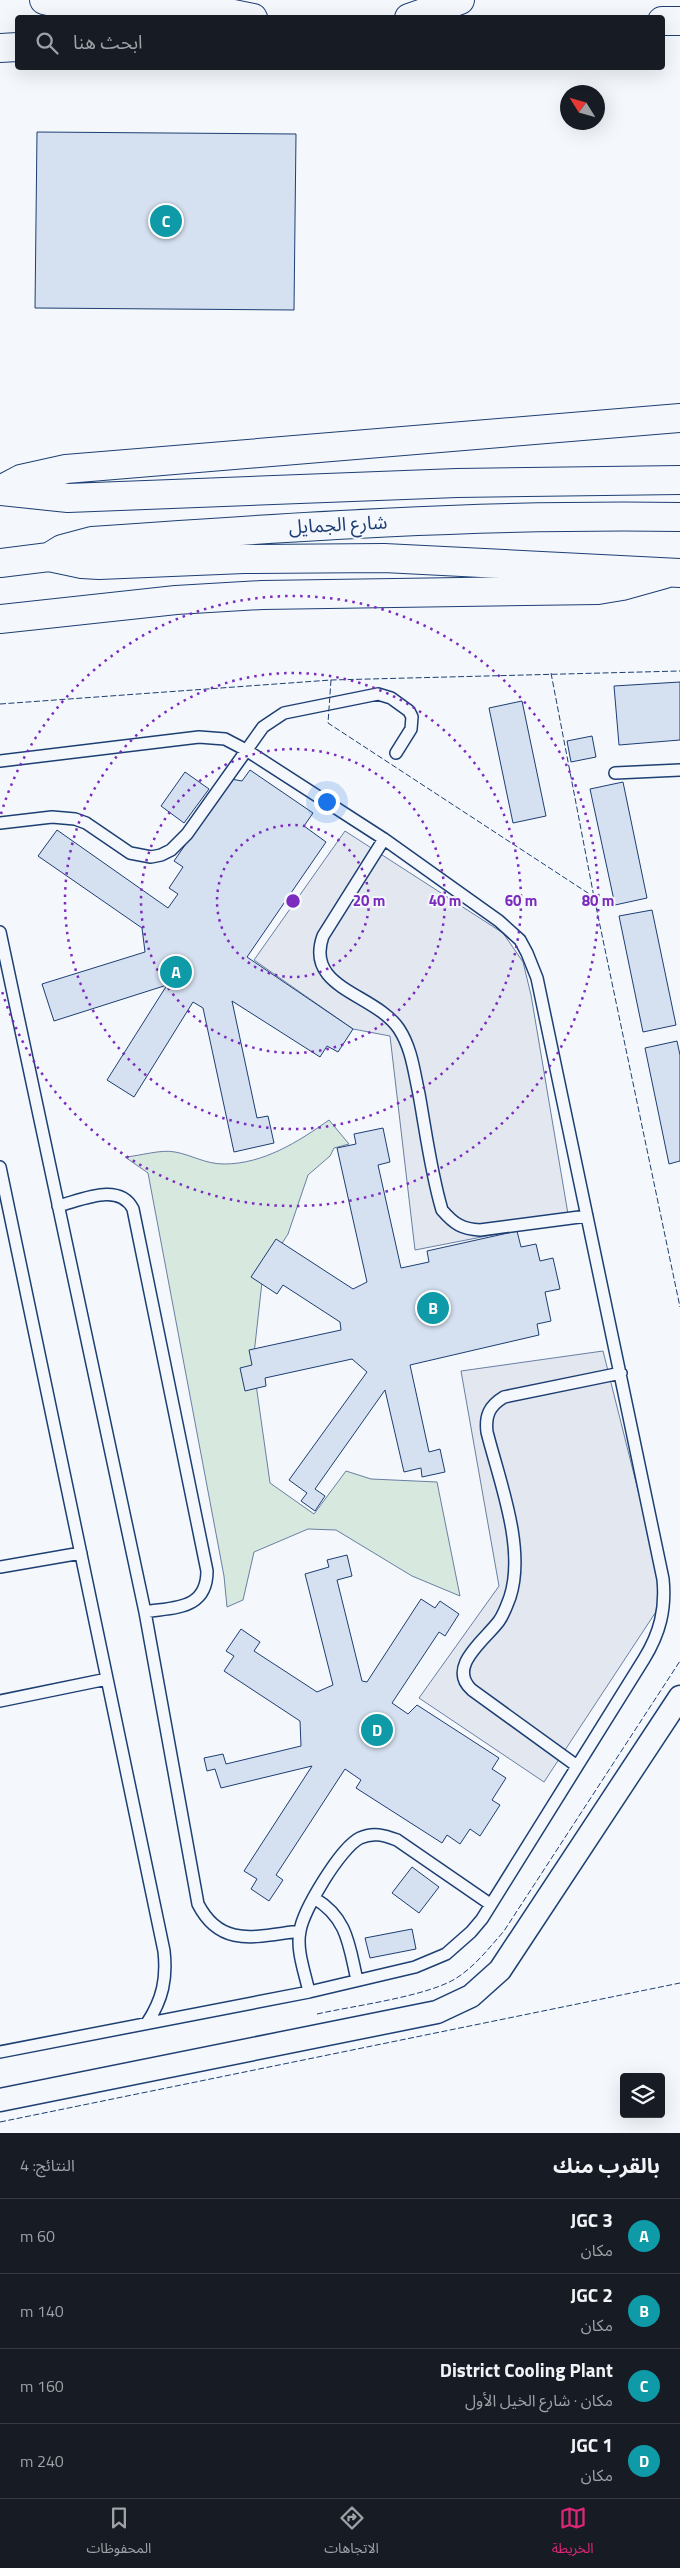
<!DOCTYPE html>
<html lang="ar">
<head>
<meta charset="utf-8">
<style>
  :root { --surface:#171b24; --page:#20242c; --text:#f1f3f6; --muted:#9ea1a6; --line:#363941; --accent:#db2777 }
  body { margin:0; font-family:"Titillium Web","Noto Sans Arabic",sans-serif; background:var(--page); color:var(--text); direction:rtl }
  .controls { position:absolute; right:15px; bottom:15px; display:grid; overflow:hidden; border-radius:5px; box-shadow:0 5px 20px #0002 }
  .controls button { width:45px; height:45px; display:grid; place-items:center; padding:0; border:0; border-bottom:1px solid var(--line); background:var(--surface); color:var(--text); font:25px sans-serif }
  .compass { position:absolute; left:560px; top:85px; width:45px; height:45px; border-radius:50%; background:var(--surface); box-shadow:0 5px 20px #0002; rotate:307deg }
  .you { position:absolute; left:326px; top:801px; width:18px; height:18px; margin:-12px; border:4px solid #fff; border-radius:50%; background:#1a73e8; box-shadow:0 0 0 8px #1a73e833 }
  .badge { display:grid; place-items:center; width:32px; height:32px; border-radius:50%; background:var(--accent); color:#fff; font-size:16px; font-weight:700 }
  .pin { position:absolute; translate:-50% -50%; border:2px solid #fff; box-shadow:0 1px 5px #0006 }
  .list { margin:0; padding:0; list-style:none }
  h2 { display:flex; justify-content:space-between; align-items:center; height:65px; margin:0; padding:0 20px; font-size:21px }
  h2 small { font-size:16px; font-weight:400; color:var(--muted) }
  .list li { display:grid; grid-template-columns:32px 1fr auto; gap:15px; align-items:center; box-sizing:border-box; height:75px; padding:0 20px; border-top:1px solid var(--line) }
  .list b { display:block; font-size:19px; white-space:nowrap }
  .list p { margin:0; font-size:16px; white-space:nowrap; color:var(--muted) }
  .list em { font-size:16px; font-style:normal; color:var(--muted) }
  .icon { flex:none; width:28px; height:28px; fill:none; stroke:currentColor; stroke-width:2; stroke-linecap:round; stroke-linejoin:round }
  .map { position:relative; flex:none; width:680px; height:2133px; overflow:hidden; direction:ltr }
  .search { position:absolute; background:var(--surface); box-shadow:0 5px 20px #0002; left:15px; right:15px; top:15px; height:55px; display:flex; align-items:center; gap:12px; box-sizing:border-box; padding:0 18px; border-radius:5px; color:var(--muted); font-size:19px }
  .sheet { height:365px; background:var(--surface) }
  nav { display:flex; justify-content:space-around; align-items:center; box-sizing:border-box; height:70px; border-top:1px solid var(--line); background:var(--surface); font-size:14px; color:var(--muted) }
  nav a { display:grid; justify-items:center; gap:2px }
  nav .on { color:var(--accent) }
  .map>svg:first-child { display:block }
</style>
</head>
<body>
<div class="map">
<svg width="680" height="2133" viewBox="0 0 680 2133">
  <rect width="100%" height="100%" fill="#f4f7fb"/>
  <!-- green -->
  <path fill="#d7e8df" stroke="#687fa3" d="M329 1120 349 1144 334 1148 330 1156 308 1175 288 1234 263 1273 253 1363 270 1483 314 1514 346 1471 371 1479 437 1482 460 1596 412 1576 336 1530 308 1529 254 1552 243 1600 227 1607 224 1576 148 1173 125 1157C140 1156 161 1149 175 1152 192 1155 205 1164 224 1164 263 1164 298 1142 329 1120Z"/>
  <!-- parking -->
  <path fill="#e3e8f0" stroke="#687fa3" d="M345 831 503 933 523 962 531 995 569 1220 415 1250 390 1036 353 1029 254 960Z
    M603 1351 665 1598 544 1782 419 1698 499 1586 461 1371Z"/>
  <!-- building -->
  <path fill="#d5e0f0" stroke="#1d3f73" d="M37 132 296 134 294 310 35 308Z
    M680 682V740L619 745 614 686Z
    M522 701 546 816 513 823 489 708Z
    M592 736 596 757 571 762 567 741Z
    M250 770 313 813 304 826 326 842 247 957 353 1029 338 1052 327 1046 320 1057 232 1001 257 1118 268 1116 274 1143 234 1152 203 1008 193 1002 134 1097 107 1080 167 985 54 1021 42 984 145 952 142 928 38 856 57 830 168 908 178 894 169 888 183 867 174 861 231 779 242 781Z
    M185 772 209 789 184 823 161 806Z
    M623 782 647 898 615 905 590 789Z
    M652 910 676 1025 643 1032 619 916Z
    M677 1041 680 1055V1161L669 1164 645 1048Z
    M383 1128 390 1162 378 1165 401 1268 429 1262 427 1251 517 1231 521 1247 536 1244 540 1261 553 1258 560 1289 545 1292 551 1321 537 1324 539 1335 410 1365 429 1452 440 1449 445 1472 422 1477 421 1468 404 1472 385 1390 315 1489 325 1496 315 1511 301 1501 307 1493 289 1480 367 1372 352 1359 265 1378 266 1386 245 1391 240 1368 252 1365 249 1350 341 1330 340 1322 283 1285 277 1294 251 1277 276 1239 353 1289 367 1282 337 1148 356 1144 354 1134Z
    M347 1555 352 1576 337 1580 362 1681 367 1682 421 1599 435 1608 440 1601 459 1614 445 1636 439 1632 392 1703 408 1714 417 1705 499 1758 492 1769 506 1778 492 1800 500 1805 480 1836 470 1829 460 1844 447 1835 442 1843 356 1788 361 1780 345 1769 276 1875 283 1880 269 1901 251 1889 257 1879 244 1871 312 1766 221 1788 215 1769 207 1771 204 1758 223 1754 226 1764 301 1746 300 1721 224 1671 234 1656 226 1651 241 1629 260 1642 254 1651 317 1692 333 1685 305 1574 329 1567 327 1560Z
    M412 1867 439 1887 419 1913 392 1893Z
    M412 1929 416 1949 370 1958 365 1938Z"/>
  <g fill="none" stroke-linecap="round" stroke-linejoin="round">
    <!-- lane casing -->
    <g stroke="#1d3f73" stroke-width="14">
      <path id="lane" d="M0 761 199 737 225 739 246 750 384 839 499 921 520 940 527 953 537 978 663 1579C666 1609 660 1633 644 1659L482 1919 471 1932 446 1954 415 1967 309 1992 0 2052
        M615 773 680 770
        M0 823 52 817 75 819 86 823 130 853 151 857 161 855 171 850 187 834 263 727 284 713 378 694 391 698 409 711 412 717 411 729 396 753
        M384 839 323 936C304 989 375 993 399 1029 412 1049 414 1072 419 1094 426 1133 431 1173 442 1210 454 1224 462 1229 480 1230L587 1216
        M0 932 145 1612 198 1904C221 1949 257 1936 300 1931
        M0 1167 164 1951C167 1978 163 1999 147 2023
        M58 1206C82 1200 119 1182 133 1209L207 1571C207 1610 174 1607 145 1612
        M0 1567 81 1553
        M0 1701 107 1679
        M577 1766 472 1690C446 1667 485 1640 499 1621 504 1614 507 1605 510 1597 526 1548 499 1480 487 1432 485 1416 489 1406 504 1397L621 1373
        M314 1898C348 1918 349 1946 357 1980
        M309 1992C305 1973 296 1950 300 1931 303 1910 341 1847 360 1838 373 1832 384 1835 397 1840L490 1904"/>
    </g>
    <!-- street casing -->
    <g stroke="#1d3f73" stroke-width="25">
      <path id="street" d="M0 2100 437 2012 471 1996 500 1970 680 1697"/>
    </g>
    <!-- secondary casing -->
    <g stroke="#1d3f73" stroke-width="30">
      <path id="secondary" d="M44 0 62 4 214 10 253 18
        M409 18 460 0
        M662 21H680
        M0 48 18 47
        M0 619 176 600 262 595 598 590 622 586 665 574"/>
    </g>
    <!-- primary casing -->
    <g stroke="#1d3f73" stroke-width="30">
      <path id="primary" d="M0 490 21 479 66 469 680 418
        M0 491 68 498 457 483 680 480
        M49 557 82 564 99 565 244 559 384 558 680 573
        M0 563 49 557 62 549 92 541C288 527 483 514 680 517"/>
    </g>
    <!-- lane -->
    <use href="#lane" stroke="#f4f7fb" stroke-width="11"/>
    <!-- street -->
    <use href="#street" stroke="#f4f7fb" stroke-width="22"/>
    <!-- secondary -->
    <use href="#secondary" stroke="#f4f7fb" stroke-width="28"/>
    <!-- primary -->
    <use href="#primary" stroke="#f4f7fb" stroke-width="28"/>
    <!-- fence -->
    <path stroke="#1d3f73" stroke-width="1" stroke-dasharray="6 2.5" stroke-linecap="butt" d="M551 673 594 897 680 1307
      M331 680 328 723 594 897
      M0 704 331 680 680 671
      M317 2014C352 2006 431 1996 458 1977 476 1965 489 1948 504 1931L680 1661
      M0 2122 680 1983"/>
  </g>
  <!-- distance rings -->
  <g fill="none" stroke="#7b2cbf" stroke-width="2.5" stroke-dasharray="2.5 5">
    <circle cx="293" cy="901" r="76"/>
    <circle cx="293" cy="901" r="152"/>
    <circle cx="293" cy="901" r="228"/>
    <path d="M1 814A305 305 0 1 1 1 988"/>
  </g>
  <g text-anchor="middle" stroke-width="4" stroke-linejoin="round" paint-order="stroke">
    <!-- street labels -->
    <g font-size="19" fill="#1d3f73" stroke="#f4f7fb">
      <text transform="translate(338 524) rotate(-3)" y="7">شارع الجمايل</text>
    </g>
  </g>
  <circle cx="293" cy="901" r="8" fill="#7b2cbf" stroke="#f4f7fb" stroke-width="2.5"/>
  <g font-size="15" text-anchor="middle" font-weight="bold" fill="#7b2cbf" stroke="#f4f7fb" stroke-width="4" stroke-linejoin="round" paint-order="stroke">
    <text x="369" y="906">20 m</text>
    <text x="445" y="906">40 m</text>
    <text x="521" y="906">60 m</text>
    <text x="598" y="906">80 m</text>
  </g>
</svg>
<div class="controls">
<button><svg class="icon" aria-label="layers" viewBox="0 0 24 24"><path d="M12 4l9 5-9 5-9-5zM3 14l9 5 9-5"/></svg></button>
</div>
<svg class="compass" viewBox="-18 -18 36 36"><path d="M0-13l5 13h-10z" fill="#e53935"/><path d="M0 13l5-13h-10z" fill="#9ea1a6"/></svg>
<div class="you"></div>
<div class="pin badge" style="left:176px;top:972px;background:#0f9aa8">A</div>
<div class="pin badge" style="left:433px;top:1308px;background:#0f9aa8">B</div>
<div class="pin badge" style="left:166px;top:221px;background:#0f9aa8">C</div>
<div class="pin badge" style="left:377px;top:1730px;background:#0f9aa8">D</div>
<div class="search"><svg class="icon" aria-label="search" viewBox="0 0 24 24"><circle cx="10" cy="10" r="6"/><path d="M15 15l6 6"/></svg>ابحث هنا</div>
</div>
<section class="sheet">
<h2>بالقرب منك<small>النتائج: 4</small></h2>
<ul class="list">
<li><span class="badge" style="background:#0f9aa8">A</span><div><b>JGC 3</b><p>مكان</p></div><em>60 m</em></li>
<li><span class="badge" style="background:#0f9aa8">B</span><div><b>JGC 2</b><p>مكان</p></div><em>140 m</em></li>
<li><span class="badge" style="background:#0f9aa8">C</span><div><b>District Cooling Plant</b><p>مكان · شارع الخيل الأول</p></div><em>160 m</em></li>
<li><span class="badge" style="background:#0f9aa8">D</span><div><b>JGC 1</b><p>مكان</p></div><em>240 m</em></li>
</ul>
</section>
<nav>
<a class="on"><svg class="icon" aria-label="map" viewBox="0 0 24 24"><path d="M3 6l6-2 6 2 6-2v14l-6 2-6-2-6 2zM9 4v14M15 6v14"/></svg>الخريطة</a>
<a><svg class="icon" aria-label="directions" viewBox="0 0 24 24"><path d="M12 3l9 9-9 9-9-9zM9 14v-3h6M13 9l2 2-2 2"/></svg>الاتجاهات</a>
<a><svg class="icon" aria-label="saved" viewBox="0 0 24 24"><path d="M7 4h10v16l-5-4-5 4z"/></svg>المحفوظات</a>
</nav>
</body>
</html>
